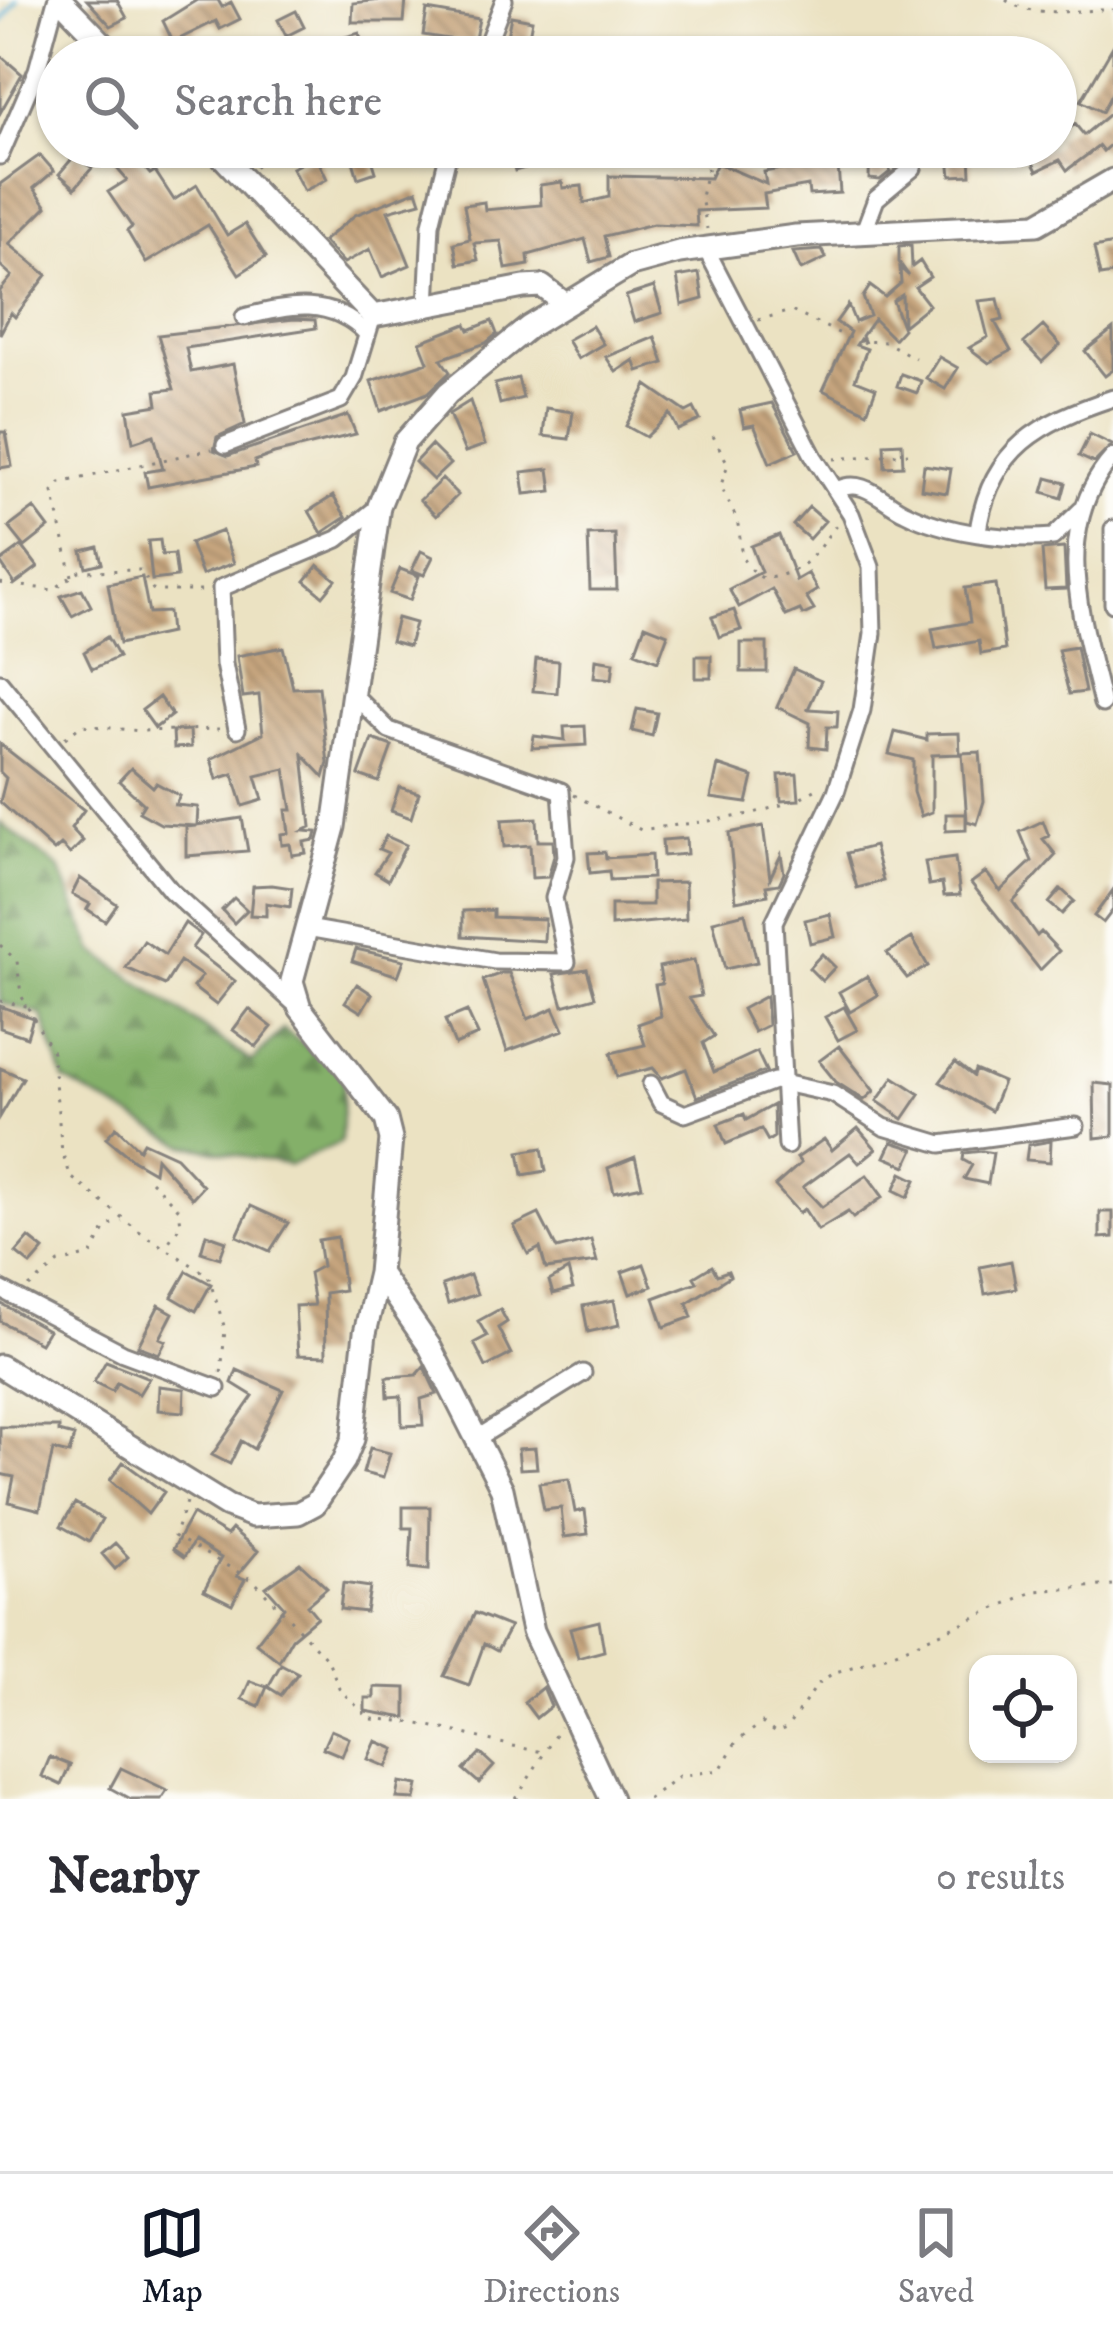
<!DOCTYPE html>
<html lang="en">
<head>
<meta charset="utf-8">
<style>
  :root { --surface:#fff; --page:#f7f7f7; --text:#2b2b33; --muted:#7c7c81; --line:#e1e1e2; --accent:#111827 }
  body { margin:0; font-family:"IM FELL DW Pica",serif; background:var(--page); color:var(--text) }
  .controls { position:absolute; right:36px; bottom:36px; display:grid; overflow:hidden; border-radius:24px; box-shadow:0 3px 9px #0004 }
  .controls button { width:108px; height:108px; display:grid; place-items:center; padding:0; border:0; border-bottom:3px solid var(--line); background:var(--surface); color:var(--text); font:60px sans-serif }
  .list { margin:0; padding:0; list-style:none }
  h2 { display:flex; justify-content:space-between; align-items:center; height:156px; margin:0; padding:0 48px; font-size:51px }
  h2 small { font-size:39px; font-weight:400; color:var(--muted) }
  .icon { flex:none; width:66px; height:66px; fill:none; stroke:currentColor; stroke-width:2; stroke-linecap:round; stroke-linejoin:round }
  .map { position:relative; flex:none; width:1113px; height:1799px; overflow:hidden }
  .search { position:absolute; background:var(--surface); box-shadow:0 3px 9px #0004; left:36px; right:36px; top:36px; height:132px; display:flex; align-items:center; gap:30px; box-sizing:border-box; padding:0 42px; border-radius:66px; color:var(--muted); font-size:45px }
  .sheet { height:372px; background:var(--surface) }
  nav { display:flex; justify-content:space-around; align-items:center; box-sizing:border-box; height:168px; border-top:3px solid var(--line); background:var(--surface); font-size:33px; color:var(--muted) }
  nav a { display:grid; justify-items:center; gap:6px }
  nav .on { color:var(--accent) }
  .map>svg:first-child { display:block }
</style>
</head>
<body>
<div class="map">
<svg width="1113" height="1799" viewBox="0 0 1113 1799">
  <defs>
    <pattern id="forest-firs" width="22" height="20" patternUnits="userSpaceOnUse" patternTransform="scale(3)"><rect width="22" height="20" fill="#84b069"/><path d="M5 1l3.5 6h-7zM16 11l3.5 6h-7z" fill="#6c8f58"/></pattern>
    <pattern id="building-back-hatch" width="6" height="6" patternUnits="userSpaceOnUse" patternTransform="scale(3)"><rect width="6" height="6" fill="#c6a57e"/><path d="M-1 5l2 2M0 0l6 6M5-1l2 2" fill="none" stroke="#a08668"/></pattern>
  </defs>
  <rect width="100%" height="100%" fill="#fdfcf7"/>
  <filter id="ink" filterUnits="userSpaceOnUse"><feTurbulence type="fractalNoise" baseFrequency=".00833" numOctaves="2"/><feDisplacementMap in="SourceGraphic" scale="24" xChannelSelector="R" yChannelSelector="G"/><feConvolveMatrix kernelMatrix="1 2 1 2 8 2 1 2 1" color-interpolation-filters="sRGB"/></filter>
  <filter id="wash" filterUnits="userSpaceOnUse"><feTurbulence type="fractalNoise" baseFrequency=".004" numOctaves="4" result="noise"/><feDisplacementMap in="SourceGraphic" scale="48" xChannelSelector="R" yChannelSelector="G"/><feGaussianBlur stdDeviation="2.7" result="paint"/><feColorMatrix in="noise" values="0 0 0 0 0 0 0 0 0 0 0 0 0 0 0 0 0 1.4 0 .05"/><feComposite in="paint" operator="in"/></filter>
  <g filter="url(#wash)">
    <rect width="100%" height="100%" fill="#ebe2c2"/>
    <!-- forest -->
    <path fill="url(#forest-firs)" stroke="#536952" stroke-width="3" d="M0 823 59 868 94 951 252 1062 283 1029 344 1074 341 1142 290 1165 185 1145 64 1080 42 1015 0 1002Z"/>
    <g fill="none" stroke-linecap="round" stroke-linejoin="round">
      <!-- stream -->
      <path stroke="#57afd4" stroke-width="4.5" d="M0 24 17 0"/>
    </g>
    <g id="blocks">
      <!-- building -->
      <path fill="url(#building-back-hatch)" d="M87 0H117L127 18 111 26Z
        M197 0H218L222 7 231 2 240 19 220 29 216 21 173 42 163 21Z
        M381 0H406L404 22H352L353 3Z
        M427 10 479 19 474 43 423 35Z
        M296 11 304 27 286 36 278 20Z
        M511 16 532 20 527 46 552 57H503Z
        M359 33 366 55 314 57 337 47 335 40Z
        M629 41 668 55V57H623Z
        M1113 46V91L1102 112 1081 101Z
        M0 55 22 74 0 113Z
        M1113 111V142L1103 151 1099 146 1067 170 1060 160 1037 171 1029 155 1056 147V139L1075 124 1084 135Z
        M368 147 376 172 358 178 350 151Z
        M403 147H438L436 153 406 160Z
        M508 147H544L549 161 515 171Z
        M870 147H891L890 172 880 180 869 179Z
        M129 150 150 174 155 171 174 200 197 185 227 235 245 224 266 257 239 274 208 225 146 263 127 231 132 227 108 192 127 180 113 164Z
        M786 153H805V167L838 165 840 193 809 195 808 186 764 194 766 208 696 211 697 226 653 224 604 236 609 257 591 262 585 239 528 255 529 265 506 269 501 241 474 243 478 260 458 264 454 243 470 239 464 205 484 202 485 210 541 205 540 185 562 182 563 188 582 186 584 203 609 197V176L710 178 717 163 766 184 764 172 786 168Z
        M76 154 92 168 75 188 59 174Z
        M40 155 54 171 34 188 47 206 9 244 47 275 15 317 11 313 0 334V291L12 276 0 265V184Z
        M970 155 971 175 951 176 949 157Z
        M316 156 327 179 304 191 292 168Z
        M417 190 421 202 388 211 410 265 382 277 370 249 344 263 323 241 355 215Z
        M1113 244V274L1100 276 1094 248Z
        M911 245 912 267 920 261 930 277 915 287 929 305 903 326 902 295 893 301 903 329 894 339 874 319 862 336 865 343 860 339 856 345 867 349 855 380 876 388 867 412 823 390 850 332 836 322 848 305 855 322 870 316 863 297 870 286 885 297 901 283 900 268 909 276 899 262V246Z
        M822 250 826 258 801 270 793 252Z
        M699 273 703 299 682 305 677 277Z
        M654 287 662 313 634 322 626 296Z
        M998 299 1003 320 995 322 1011 351 989 363 969 348 988 337 979 301Z
        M294 319 315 320 316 328 186 348 191 372 233 364 245 424 217 437 214 450 228 456 348 415 356 434 274 454 255 461 256 467 148 487 145 472 163 469 154 435 133 442 128 410 158 405 156 391 174 389 158 335Z
        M492 321 497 334 486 343 441 359 450 372 428 393 381 411 371 381 428 362 420 342 466 324 469 330Z
        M592 326 603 344 578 359 567 340Z
        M1043 326 1060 345 1042 362 1024 343Z
        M1113 329V370L1105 376 1085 351Z
        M655 337 664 363 638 371 634 360 616 372 606 357Z
        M939 357 958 368 945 389 926 378Z
        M901 374 921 381 917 393 897 386Z
        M518 378 523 398 500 404 495 384Z
        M647 385 686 412 694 408 700 420 678 430 670 414 646 437 626 426Z
        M470 401 485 445 465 452 449 414Z
        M772 403 797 451 770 463 754 425 744 427 740 410Z
        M546 408 573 412 569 439 543 436Z
        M0 432H6L12 466 0 468Z
        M1090 434 1112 445 1094 463 1079 456Z
        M902 443 903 466 885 467 884 444Z
        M431 445 450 464 433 480 415 462Z
        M924 465 951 469 947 493 921 489Z
        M549 469 552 491 525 494 522 472Z
        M1047 478 1066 483 1062 498 1043 492Z
        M442 479 458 495 436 516 420 500Z
        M333 496 346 517 322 533 309 511Z
        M809 507 825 521 809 539 793 525Z
        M34 508 49 528 25 547 9 527Z
        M222 531 234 563 202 575 190 543Z
        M615 534 617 590H590L588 535Z
        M779 535 796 580 808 573 817 590 806 597 814 610 803 615 800 610 786 616 772 589 739 607 729 589 761 572 751 546Z
        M160 540 162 555 174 554 177 577 152 580 148 541Z
        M22 546 38 567 15 584 0 562Z
        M98 547 102 563 86 567 82 551Z
        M1064 548 1066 589 1045 590 1042 550Z
        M421 551 433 557 424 575 412 570Z
        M318 565 336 580 323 596 305 581Z
        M400 569 419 576 410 600 390 593Z
        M142 577 149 613 168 612 170 633 119 644 108 584Z
        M996 584 1005 650 981 654 979 641 936 649 932 629 970 622 965 588Z
        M82 589 91 606 72 616 61 596Z
        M734 610 741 630 719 637 712 617Z
        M397 618 415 623 409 646 391 641Z
        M645 625 668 634 658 661 635 652Z
        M107 637 118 657 92 669 84 652Z
        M741 643H767V672H741Z
        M283 647 293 688 319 687 328 763 324 777 303 755 311 827 303 831 317 832 315 840 304 842 306 853 292 855 290 844 282 845 281 834 289 833 286 810H292L285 769 256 776 263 800 243 806 233 774 217 779 211 759 263 733 259 695 243 697 237 656Z
        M1076 647 1085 692 1069 694 1058 650Z
        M696 656H711V678H696Z
        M536 659 559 661 557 693 533 691Z
        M596 659 614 662 612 679 594 677Z
        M794 669 821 681 808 709 838 711 837 727H827L826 749 809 747 810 723 777 707Z
        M159 697 172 715 155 728 142 710Z
        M637 709 657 713 652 736 632 731Z
        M585 726 586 745 532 748 534 736 565 740 564 727Z
        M190 730 191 747 174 748 173 731Z
        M895 732 927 740V734L959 733 960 754 932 755V812L921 816 913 792V760L889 754Z
        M372 739 392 746 379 782 359 775Z
        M0 744 84 810 71 828 83 841 70 854 61 845 54 851 0 802 6 778 0 772Z
        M980 752 984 801 977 824 967 821 962 753Z
        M718 765 753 777 747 803 711 798Z
        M131 768 153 787 156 783 180 796 175 805 198 807 197 825 242 818 248 851 186 856V827L196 826 161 824 139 812 144 804 119 781Z
        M797 774 799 800 781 801 779 775Z
        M399 787 419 793 411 818 391 811Z
        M946 814H966V830L946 831Z
        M537 818 538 841H553L554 856 548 877 532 878 530 845 504 847 502 820Z
        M1043 821 1049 836 1043 839 1056 855 1013 902 1037 936 1041 932 1059 951 1040 970 971 883 986 872 1000 891 1032 861 1020 832Z
        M763 826 770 878 781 855 784 873 779 884 766 886 768 895 736 901 729 833Z
        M386 836 406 845 388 880 375 872 388 853 379 849Z
        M686 838 687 854 663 856 662 840Z
        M874 846 883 881 857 888 847 853Z
        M605 852 606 858 651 855 652 878 610 880 609 871 590 873 588 853Z
        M955 858 960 895 944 896 942 883 929 885 925 862Z
        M80 878 117 904 105 921 87 909 90 904 72 894Z
        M685 882 686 919 611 926V905H652V883Z
        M272 885 292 888 290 907 266 903V916L250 915 253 886Z
        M1061 889 1074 901 1062 914 1049 903Z
        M1113 890V910L1103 923 1094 916Z
        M234 898 247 910 234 923 222 910Z
        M493 910V917L545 919 544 941 463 936V911Z
        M745 913 757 962 725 969 713 921Z
        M830 914 835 937 810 943 805 920Z
        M185 923 201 935 192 948 235 981 216 1005 193 987 202 976 180 961 165 985 126 968 144 941 165 955Z
        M912 938 928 966 907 978 887 953Z
        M356 949 404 960 398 976 352 961Z
        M822 954 835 967 822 981 809 968Z
        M694 960 701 996 689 998 714 1036 703 1043 714 1072 757 1052 766 1071 697 1097 686 1069 662 1078 653 1068 617 1077 611 1053 645 1045 638 1024 661 1016 655 985 662 984 659 967Z
        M587 969 595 997 563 1006 554 974Z
        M502 973H509L528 1019 554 1008 564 1030 507 1051 483 980Z
        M867 976 878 995 850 1012 839 992Z
        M357 984 372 994 361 1012 345 1002Z
        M766 996 768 1025 754 1032 742 1009Z
        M0 1006 33 1018 27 1037 0 1028Z
        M844 1007 857 1030 838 1040 825 1017Z
        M249 1009 272 1027 256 1047 233 1030Z
        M467 1011 478 1035 455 1045 445 1020Z
        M839 1046 874 1091 864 1100 836 1082 819 1061Z
        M955 1062 973 1076 975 1070 1003 1082 991 1111 940 1082Z
        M0 1068 23 1078 0 1117Z
        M894 1077 920 1094 903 1119 877 1101Z
        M1094 1083 1113 1085V1136L1095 1138Z
        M773 1105 774 1137 768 1141 761 1129 726 1144 718 1124 744 1114 746 1120Z
        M116 1127 139 1149 143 1142 176 1157 203 1186 192 1198 156 1158 154 1172 133 1160 106 1138Z
        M858 1128 876 1149 859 1163 850 1153 803 1187 822 1207 867 1175 883 1197 853 1218 848 1212 818 1230 804 1209 799 1213 775 1186 801 1163 797 1158 824 1139 832 1150Z
        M1051 1141 1050 1162 1026 1160 1028 1145Z
        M892 1142 914 1149 906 1166 885 1157Z
        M542 1148 546 1171 523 1175 519 1152Z
        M982 1151 993 1153 988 1184 964 1179 972 1165 963 1160 964 1153Z
        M635 1157 642 1186 614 1192 608 1168Z
        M902 1173 916 1180 908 1197 894 1190Z
        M251 1206 288 1223 270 1251 237 1236Z
        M1100 1212H1113V1237L1100 1238Z
        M539 1214 557 1249 591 1240 597 1262 546 1269 540 1248 528 1254 514 1226Z
        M206 1234 226 1241 220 1258 201 1252Z
        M337 1237 344 1290 325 1293 326 1356 298 1355 295 1306 314 1305 309 1273 322 1266 318 1240Z
        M29 1238 44 1250 31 1265 16 1253Z
        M1011 1261 1016 1288 985 1294 980 1267Z
        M644 1264 652 1286 630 1294 622 1272Z
        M712 1266 717 1275 728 1271 730 1276 687 1303 692 1317 664 1327 654 1298 697 1282 694 1277Z
        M568 1270 573 1289 553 1294 549 1281Z
        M187 1271 211 1284 196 1311 172 1297Z
        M470 1275 477 1294 448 1304 442 1285Z
        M614 1300 619 1325 588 1332 583 1306Z
        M0 1303 48 1330 40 1343 0 1321Z
        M159 1305 173 1313 160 1338 166 1341 159 1354 138 1346Z
        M500 1309 507 1322 498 1328 511 1354 486 1367 474 1343 487 1336 478 1321Z
        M106 1361 149 1378 139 1394 117 1382 112 1391 94 1382Z
        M424 1367 437 1394 421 1399 423 1425 402 1426 401 1396 388 1397 387 1377 417 1375Z
        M237 1370 283 1390 254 1449 241 1441 230 1464 212 1455 253 1396 232 1383Z
        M159 1386 185 1389 184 1412 158 1410Z
        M0 1427H59V1432L74 1436 69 1454 53 1450 40 1510 9 1502 14 1477 0 1474Z
        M370 1448 390 1453 383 1478 363 1473Z
        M535 1448 537 1468 520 1469 518 1449Z
        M123 1462 164 1492 148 1514 110 1480Z
        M569 1479 575 1512 585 1510 588 1534 564 1537 561 1508 544 1510 539 1483Z
        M75 1503 102 1519 89 1542 61 1526Z
        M403 1507H430L429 1570 410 1568 412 1528H403Z
        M192 1514 227 1535 232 1529 258 1551 237 1576 245 1579 232 1604 204 1590 221 1558 194 1541 184 1557 173 1549Z
        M115 1543 128 1557 115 1569 102 1554Z
        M300 1563 327 1588 307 1605 317 1617 292 1638 279 1661 256 1643 284 1607 266 1587Z
        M343 1583 370 1587 366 1612 340 1609Z
        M475 1613 510 1627 497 1651 484 1644 469 1685 444 1676Z
        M599 1621 604 1651 578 1658 570 1628Z
        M281 1664 298 1673 281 1695 268 1687Z
        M250 1681 267 1687 259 1706 242 1699Z
        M374 1687 406 1688V1718L365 1711V1698H374Z
        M543 1687 551 1706 536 1718 524 1702Z
        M331 1730 349 1738 342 1756 323 1748Z
        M376 1741 395 1749 387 1767 368 1759Z
        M480 1753 494 1766 479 1783 464 1770Z
        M50 1757 70 1765 61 1785 42 1776Z
        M121 1768 167 1790 161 1799H130L110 1788Z
        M400 1782 418 1785 415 1799 397 1798Z"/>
    </g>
  </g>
  <g filter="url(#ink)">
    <use href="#blocks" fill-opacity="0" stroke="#86827e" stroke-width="3"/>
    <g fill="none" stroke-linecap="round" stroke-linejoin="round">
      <!-- street casing -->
      <g stroke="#86827e" stroke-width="21">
        <path id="street" d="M482 57 504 0
          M0 156 37 70 56 0
          M864 231 876 199 913 168 919 147
          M707 251 814 457 851 514 871 567 873 633 862 710 836 792 774 922 787 1146
          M427 307 431 224 450 147
          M244 317C290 305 331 297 367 334
          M225 445 341 400 354 378 373 316
          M837 490C863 476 883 502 905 512 946 533 1008 541 1053 537L1081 510
          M1113 529V604
          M978 531C990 448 1040 422 1113 398
          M0 682 171 891 297 1006
          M1102 704C1083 622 1049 529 1113 457
          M237 729 224 664 221 588 338 539 379 506
          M307 928 495 961 567 962 554 898 566 857 561 791 389 730 354 695
          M651 1084 661 1103 685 1114 774 1081 833 1094 884 1127 941 1144 1076 1126
          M0 1289 123 1353 217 1388
          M479 1437 583 1373"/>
      </g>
      <!-- secondary casing -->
      <g stroke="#86827e" stroke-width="27">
        <path id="secondary" d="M61 0 116 57
          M213 147 373 316 524 287 542 286 563 302
          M379 1273 430 1347 502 1489 533 1631 611 1799
          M0 1366 227 1506 253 1516 298 1513 315 1504 344 1461 353 1439 365 1333 379 1273 391 1139 386 1119 300 1008 292 981 334 827 379 506 405 442 448 393 529 327 631 265 679 252 796 236 1037 224 1113 180"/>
      </g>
      <!-- path -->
      <path stroke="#86827e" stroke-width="3" stroke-dasharray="3 9" stroke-linecap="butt" d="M1006 0C1031 19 1082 9 1113 10
        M542 54 544 57
        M700 147 709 161 701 197 707 229
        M933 154 962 148
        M255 167 266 147
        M758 320 791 311 856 341 886 342 915 358
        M713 436 728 464 721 485C725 497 733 509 737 521 745 550 732 559 764 579 814 570 811 554 840 521
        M834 459 908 453
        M72 576 53 492 60 483 212 449
        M0 583 53 590 79 571 140 570 154 591H207
        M65 738 82 725 141 731 219 729
        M574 795 641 830C705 820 765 820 822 786
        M0 945 17 961 21 995 52 1052 62 1152 71 1177 144 1235 208 1275 225 1329 221 1375
        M0 1001 27 1006
        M151 1181 179 1209 181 1224 166 1246
        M29 1287 59 1263 91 1255 107 1226 122 1221
        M186 1502 174 1536 254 1581 328 1660 340 1690 370 1719C430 1720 484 1742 543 1752
        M516 1799 560 1727
        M648 1799 679 1776 720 1770 736 1742 762 1723 775 1733 786 1729 818 1684 833 1673 889 1655 1035 1591 1113 1585"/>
      <!-- street -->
      <use href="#street" stroke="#fff" stroke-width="15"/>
      <!-- secondary -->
      <use href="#secondary" stroke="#fff" stroke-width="21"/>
    </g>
  </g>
</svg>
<div class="controls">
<button><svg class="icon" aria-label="locate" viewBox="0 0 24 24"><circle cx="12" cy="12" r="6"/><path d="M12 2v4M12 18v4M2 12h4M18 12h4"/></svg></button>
</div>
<div class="search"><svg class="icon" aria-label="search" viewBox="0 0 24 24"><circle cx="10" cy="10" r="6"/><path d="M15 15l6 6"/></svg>Search here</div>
</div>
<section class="sheet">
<h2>Nearby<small>0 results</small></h2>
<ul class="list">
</ul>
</section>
<nav>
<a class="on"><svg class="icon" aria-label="map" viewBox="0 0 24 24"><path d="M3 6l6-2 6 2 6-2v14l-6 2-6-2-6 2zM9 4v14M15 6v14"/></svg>Map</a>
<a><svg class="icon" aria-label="directions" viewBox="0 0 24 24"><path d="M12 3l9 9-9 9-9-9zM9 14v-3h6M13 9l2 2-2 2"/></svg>Directions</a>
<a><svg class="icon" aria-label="saved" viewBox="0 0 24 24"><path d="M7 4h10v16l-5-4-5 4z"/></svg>Saved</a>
</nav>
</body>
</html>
